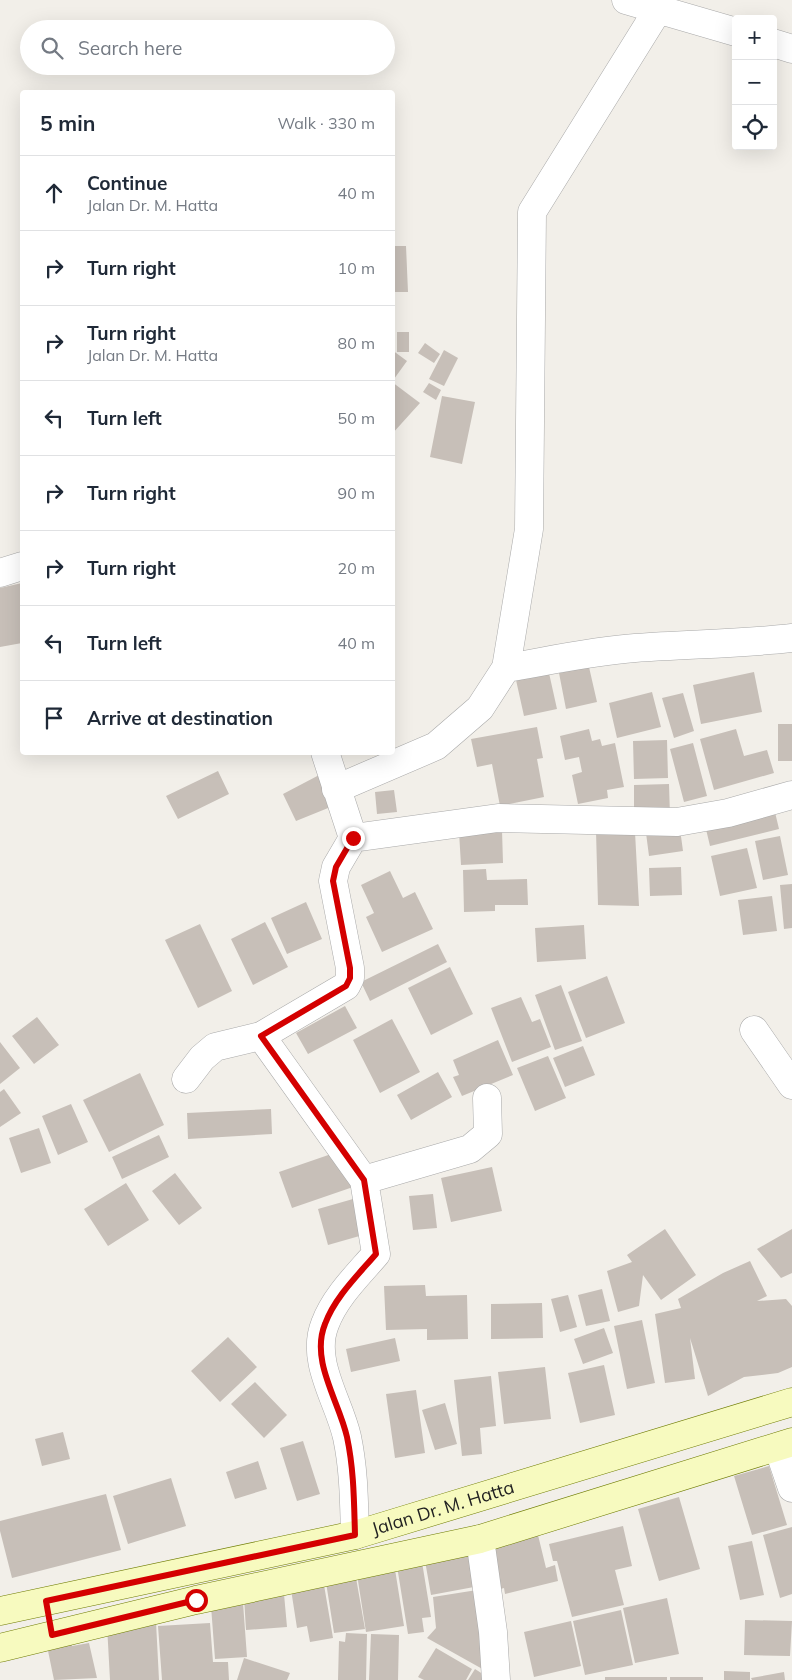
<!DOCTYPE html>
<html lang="en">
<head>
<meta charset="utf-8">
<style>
  :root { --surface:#fff; --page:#f6f6f7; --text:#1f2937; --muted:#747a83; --line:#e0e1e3 }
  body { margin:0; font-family:Mulish,sans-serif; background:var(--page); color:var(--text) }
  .controls { position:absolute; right:15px; top:15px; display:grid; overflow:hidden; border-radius:5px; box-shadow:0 5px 20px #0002 }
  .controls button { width:45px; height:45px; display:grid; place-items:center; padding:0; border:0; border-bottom:1px solid var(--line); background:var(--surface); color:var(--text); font:25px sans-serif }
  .stop { position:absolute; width:15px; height:15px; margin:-11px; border:4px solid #d40000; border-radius:50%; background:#fff }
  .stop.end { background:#d40000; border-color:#fff; box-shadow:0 1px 5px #0008 }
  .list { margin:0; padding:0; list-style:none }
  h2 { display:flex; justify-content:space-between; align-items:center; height:65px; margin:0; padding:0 20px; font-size:21px }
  h2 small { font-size:16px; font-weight:400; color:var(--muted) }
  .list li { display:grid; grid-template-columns:32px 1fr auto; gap:15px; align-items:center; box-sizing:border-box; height:75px; padding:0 20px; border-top:1px solid var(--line) }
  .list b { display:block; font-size:19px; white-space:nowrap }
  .list p { margin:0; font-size:16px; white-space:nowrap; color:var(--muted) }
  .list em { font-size:16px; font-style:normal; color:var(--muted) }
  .icon { flex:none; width:28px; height:28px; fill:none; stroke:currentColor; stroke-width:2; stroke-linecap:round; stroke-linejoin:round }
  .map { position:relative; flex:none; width:792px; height:1680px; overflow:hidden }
  .search { position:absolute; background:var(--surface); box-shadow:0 5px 20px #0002; left:20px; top:20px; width:375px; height:55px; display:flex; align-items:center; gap:12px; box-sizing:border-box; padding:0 18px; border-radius:28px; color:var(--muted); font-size:19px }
  .panel { position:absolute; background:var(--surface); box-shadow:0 5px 20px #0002; left:20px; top:90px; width:375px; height:665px; border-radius:5px }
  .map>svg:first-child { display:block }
</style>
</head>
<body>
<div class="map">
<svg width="792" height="1680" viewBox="0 0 792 1680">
  <rect width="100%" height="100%" fill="#f2efe9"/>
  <!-- building -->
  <path fill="#c7bfb8" d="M392 246H406L408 292H392Z
    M397 332H409V352H397Z
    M425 343 440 354 434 363 418 353Z
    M392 350 407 361 394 379 392 377Z
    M444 350 458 358 444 386 429 379Z
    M392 382 420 403 392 434Z
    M429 383 441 390 436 400 423 392Z
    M442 396 475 402 462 464 430 457Z
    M22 583V643L0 647V588Z
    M589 667 597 702 566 709 559 673Z
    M754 672 762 712 701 724 693 685Z
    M549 673 557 709 524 716 516 680Z
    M652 692 661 727 617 738 609 703Z
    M683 693 694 731 674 738 662 698Z
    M778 724H792V761H778Z
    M537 727 543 758 537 759 544 797 500 806 492 764 477 767 471 739Z
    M589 729 592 741 600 739 602 746 615 743 624 787 607 790 608 798 578 804 572 775 582 772 579 757 565 760 560 736Z
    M736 729 744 756 767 750 774 773 714 790 700 739Z
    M667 740 668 778 634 779 633 741Z
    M693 743 707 796 684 802 670 749Z
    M218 771 229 794 178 819 166 796Z
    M323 773 338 804 296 821 283 794Z
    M669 784 670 816H634V785Z
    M394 790 397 812 377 814 375 792Z
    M774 808 779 829 710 846 705 825Z
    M680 829 683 851 649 856 646 833Z
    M502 830 503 863 461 865 459 832Z
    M596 831 635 832 639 906 598 905Z
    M780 836 788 875 763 880 755 841Z
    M747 848 757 888 720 896 711 856Z
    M681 867 682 895 650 896 649 868Z
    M486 869 487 880 527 879 528 905H495V911L464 912 463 870Z
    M390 871 403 898 415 892 433 929 382 952 366 917 374 913 361 885Z
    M792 884V928L784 929 780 885Z
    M772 896 777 931 743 935 738 900Z
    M306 902 322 939 287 954 271 918Z
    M265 922 288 967 253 985 231 939Z
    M200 924 232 991 198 1008 165 940Z
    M584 925 586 959 537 962 535 928Z
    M438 944 447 962 370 1001 361 982Z
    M450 967 473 1014 431 1035 408 988Z
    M607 976 625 1023 586 1038 568 992Z
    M561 985 582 1041 555 1050 535 995Z
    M521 997 532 1022 540 1019 551 1047 512 1062 491 1008Z
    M345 1006 357 1028 308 1054 296 1033Z
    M37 1017 59 1045 34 1064 12 1036Z
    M392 1019 420 1072 380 1093 353 1040Z
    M498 1040 513 1075 462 1096 453 1077 459 1075 453 1060Z
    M0 1042 20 1068 0 1084Z
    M583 1046 595 1075 565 1087 553 1058Z
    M548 1056 566 1098 535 1111 517 1068Z
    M438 1072 452 1097 411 1120 397 1095Z
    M140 1073 164 1125 109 1152 83 1100Z
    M4 1089 21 1113 0 1127V1092Z
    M71 1104 88 1142 58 1155 42 1116Z
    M271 1109 272 1134 188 1139 187 1113Z
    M39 1128 51 1163 21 1173 9 1138Z
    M159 1135 169 1157 122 1179 112 1157Z
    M340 1151 353 1187 292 1208 279 1172Z
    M492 1167 502 1211 451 1222 441 1178Z
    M175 1173 202 1208 179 1225 152 1191Z
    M126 1183 149 1220 108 1246 84 1209Z
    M433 1194 437 1228 413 1230 409 1196Z
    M360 1197 370 1233 328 1245 318 1209Z
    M665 1229 696 1275 661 1300 643 1275 639 1306 618 1312 607 1271 632 1262 627 1255Z
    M792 1229V1273L781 1278 757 1249Z
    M750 1261 767 1296 757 1301 786 1299 792 1306V1367L778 1373 744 1377 708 1396 690 1338 695 1379 665 1383 655 1314 681 1308 678 1299 723 1273Z
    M425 1285 426 1296 467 1295 468 1339 427 1340V1329L386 1330 384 1286Z
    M602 1289 610 1321 586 1326 578 1295Z
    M568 1295 577 1327 560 1332 551 1299Z
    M542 1303 543 1338 491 1339V1304Z
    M642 1320 655 1383 627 1389 614 1326Z
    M604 1328 613 1353 583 1364 574 1339Z
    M228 1337 257 1367 220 1402 191 1371Z
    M395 1338 400 1361 351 1372 346 1349Z
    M604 1365 615 1415 580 1423 568 1373Z
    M545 1367 551 1419 504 1424 498 1372Z
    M491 1376 496 1426 480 1428 482 1454 462 1456 454 1380Z
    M255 1382 287 1415 264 1438 231 1404Z
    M416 1390 425 1453 395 1458 386 1394Z
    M445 1403 457 1444 435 1450 422 1410Z
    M63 1432 70 1459 42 1466 35 1439Z
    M303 1441 320 1494 297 1501 280 1448Z
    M258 1461 267 1489 235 1499 226 1472Z
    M769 1466 787 1525 752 1535 734 1476Z
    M171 1478 186 1526 128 1544 113 1496Z
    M106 1494 121 1550 12 1578 0 1531V1521Z
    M679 1497 700 1569 659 1581 638 1509Z
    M623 1526 632 1566 615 1570 624 1605 572 1617 557 1561H553L549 1544Z
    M792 1527V1594L780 1598 763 1535Z
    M538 1535 546 1568 555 1565 558 1581 505 1594 504 1588 493 1591 491 1546Z
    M752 1541 764 1595 740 1600 728 1546Z
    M467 1548 474 1587 431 1595 424 1555Z
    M421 1556 431 1617 422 1618 424 1632 408 1634 396 1560Z
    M394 1563 404 1626 366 1632 356 1568Z
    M355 1572 365 1629 334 1633 325 1576Z
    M323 1579 333 1638 310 1642 307 1626 297 1628 290 1583Z
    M477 1590 486 1671 427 1638 436 1628 433 1597Z
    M284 1594 287 1627 246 1630 244 1597Z
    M667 1598 679 1654 635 1663 623 1608Z
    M243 1603 247 1657 215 1659 211 1606Z
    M621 1610 633 1665 585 1675 573 1621Z
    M745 1620 792 1621 790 1656 744 1655Z
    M571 1621 581 1666 534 1677 524 1632Z
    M156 1622 159 1680H110L107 1625Z
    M210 1623 213 1662H228L229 1680H162L158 1626Z
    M346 1633 367 1634 366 1680H338L339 1641 345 1642Z
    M371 1634 399 1635 398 1680H369Z
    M71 1641 72 1646 89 1643 97 1678 54 1680 47 1646Z
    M436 1648 472 1669 466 1680H424L418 1677Z
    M244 1658 290 1673 287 1680H237Z
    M475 1669 489 1678 488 1680H468Z
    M724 1671 750 1672V1680H724Z
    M784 1672 785 1680H752L751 1678Z
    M605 1677H667V1680H605Z
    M670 1677H703V1680H670Z"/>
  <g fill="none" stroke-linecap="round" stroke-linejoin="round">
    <!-- minor casing -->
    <g stroke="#a9a9a9" stroke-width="29">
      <path id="minor" d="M626 0 736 32
        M773 43 792 49
        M0 573 22 566
        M506 668 529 529 532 212 659 8 661 0
        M325 752 353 838 498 818 677 822 728 813 792 795
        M336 789 436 746 480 708 506 668C548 661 592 651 635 648 687 644 740 644 792 638
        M754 1030 792 1085
        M261 1036 364 1180 376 1254C358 1275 335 1297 325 1324 310 1361 339 1401 347 1437 354 1470 354 1502 355 1535
        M186 1079 202 1058 215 1047 261 1036 346 986 350 978V968L333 881 336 867 353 838
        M364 1180 470 1149 488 1134 487 1098
        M778 1447 792 1488
        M480 1539 493 1632 496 1680"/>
    </g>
    <!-- secondary casing -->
    <g stroke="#707d05" stroke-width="29">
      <g id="secondary">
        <path id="s1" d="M0 1611 355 1535 792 1402"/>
        <path d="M0 1648 196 1600 480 1539 792 1442"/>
      </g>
    </g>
    <!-- minor -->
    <use href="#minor" stroke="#fff" stroke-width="28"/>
    <!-- secondary -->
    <use href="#secondary" stroke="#f7fabf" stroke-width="28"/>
  </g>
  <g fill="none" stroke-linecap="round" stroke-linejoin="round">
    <!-- route -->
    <path stroke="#d40000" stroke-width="6" d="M196 1600 52 1635 46 1601 355 1535C354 1502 354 1470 347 1437 339 1401 310 1361 325 1324 335 1297 358 1275 376 1254L364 1180 261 1036 346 986 350 978V968L333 881 336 867 353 838"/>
  </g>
  <g text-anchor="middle" stroke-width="4" stroke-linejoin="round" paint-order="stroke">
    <!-- street labels -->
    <g font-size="18" fill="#222" stroke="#fff">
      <text dy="6" stroke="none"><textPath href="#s1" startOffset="455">Jalan Dr. M. Hatta</textPath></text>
    </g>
  </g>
</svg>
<div class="controls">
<button>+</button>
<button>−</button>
<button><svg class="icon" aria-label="locate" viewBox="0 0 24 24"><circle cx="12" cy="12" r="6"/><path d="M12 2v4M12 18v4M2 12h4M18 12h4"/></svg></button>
</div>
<div class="stop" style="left:196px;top:1600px"></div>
<div class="stop end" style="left:353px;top:838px"></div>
<div class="search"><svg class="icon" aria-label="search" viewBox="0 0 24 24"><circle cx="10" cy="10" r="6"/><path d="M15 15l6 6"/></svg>Search here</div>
<section class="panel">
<h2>5 min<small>Walk · 330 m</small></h2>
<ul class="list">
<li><svg class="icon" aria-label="ahead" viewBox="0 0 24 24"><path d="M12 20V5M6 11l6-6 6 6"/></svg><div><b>Continue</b><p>Jalan Dr. M. Hatta</p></div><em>40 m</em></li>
<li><svg class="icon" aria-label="right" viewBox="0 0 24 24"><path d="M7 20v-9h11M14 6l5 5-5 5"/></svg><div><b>Turn right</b></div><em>10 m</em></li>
<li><svg class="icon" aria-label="right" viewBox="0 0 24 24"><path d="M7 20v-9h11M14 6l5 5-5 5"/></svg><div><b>Turn right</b><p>Jalan Dr. M. Hatta</p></div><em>80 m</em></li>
<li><svg class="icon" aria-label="left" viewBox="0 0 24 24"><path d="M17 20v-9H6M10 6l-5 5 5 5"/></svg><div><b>Turn left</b></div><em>50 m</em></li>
<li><svg class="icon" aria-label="right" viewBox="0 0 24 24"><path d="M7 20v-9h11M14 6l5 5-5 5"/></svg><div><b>Turn right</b></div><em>90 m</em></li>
<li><svg class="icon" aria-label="right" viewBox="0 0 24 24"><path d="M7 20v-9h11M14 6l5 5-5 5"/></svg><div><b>Turn right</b></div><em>20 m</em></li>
<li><svg class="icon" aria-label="left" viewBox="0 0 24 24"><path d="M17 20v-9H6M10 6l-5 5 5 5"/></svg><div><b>Turn left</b></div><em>40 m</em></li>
<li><svg class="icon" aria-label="arrive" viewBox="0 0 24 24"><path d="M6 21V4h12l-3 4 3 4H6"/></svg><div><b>Arrive at destination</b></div></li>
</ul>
</section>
</div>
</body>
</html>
